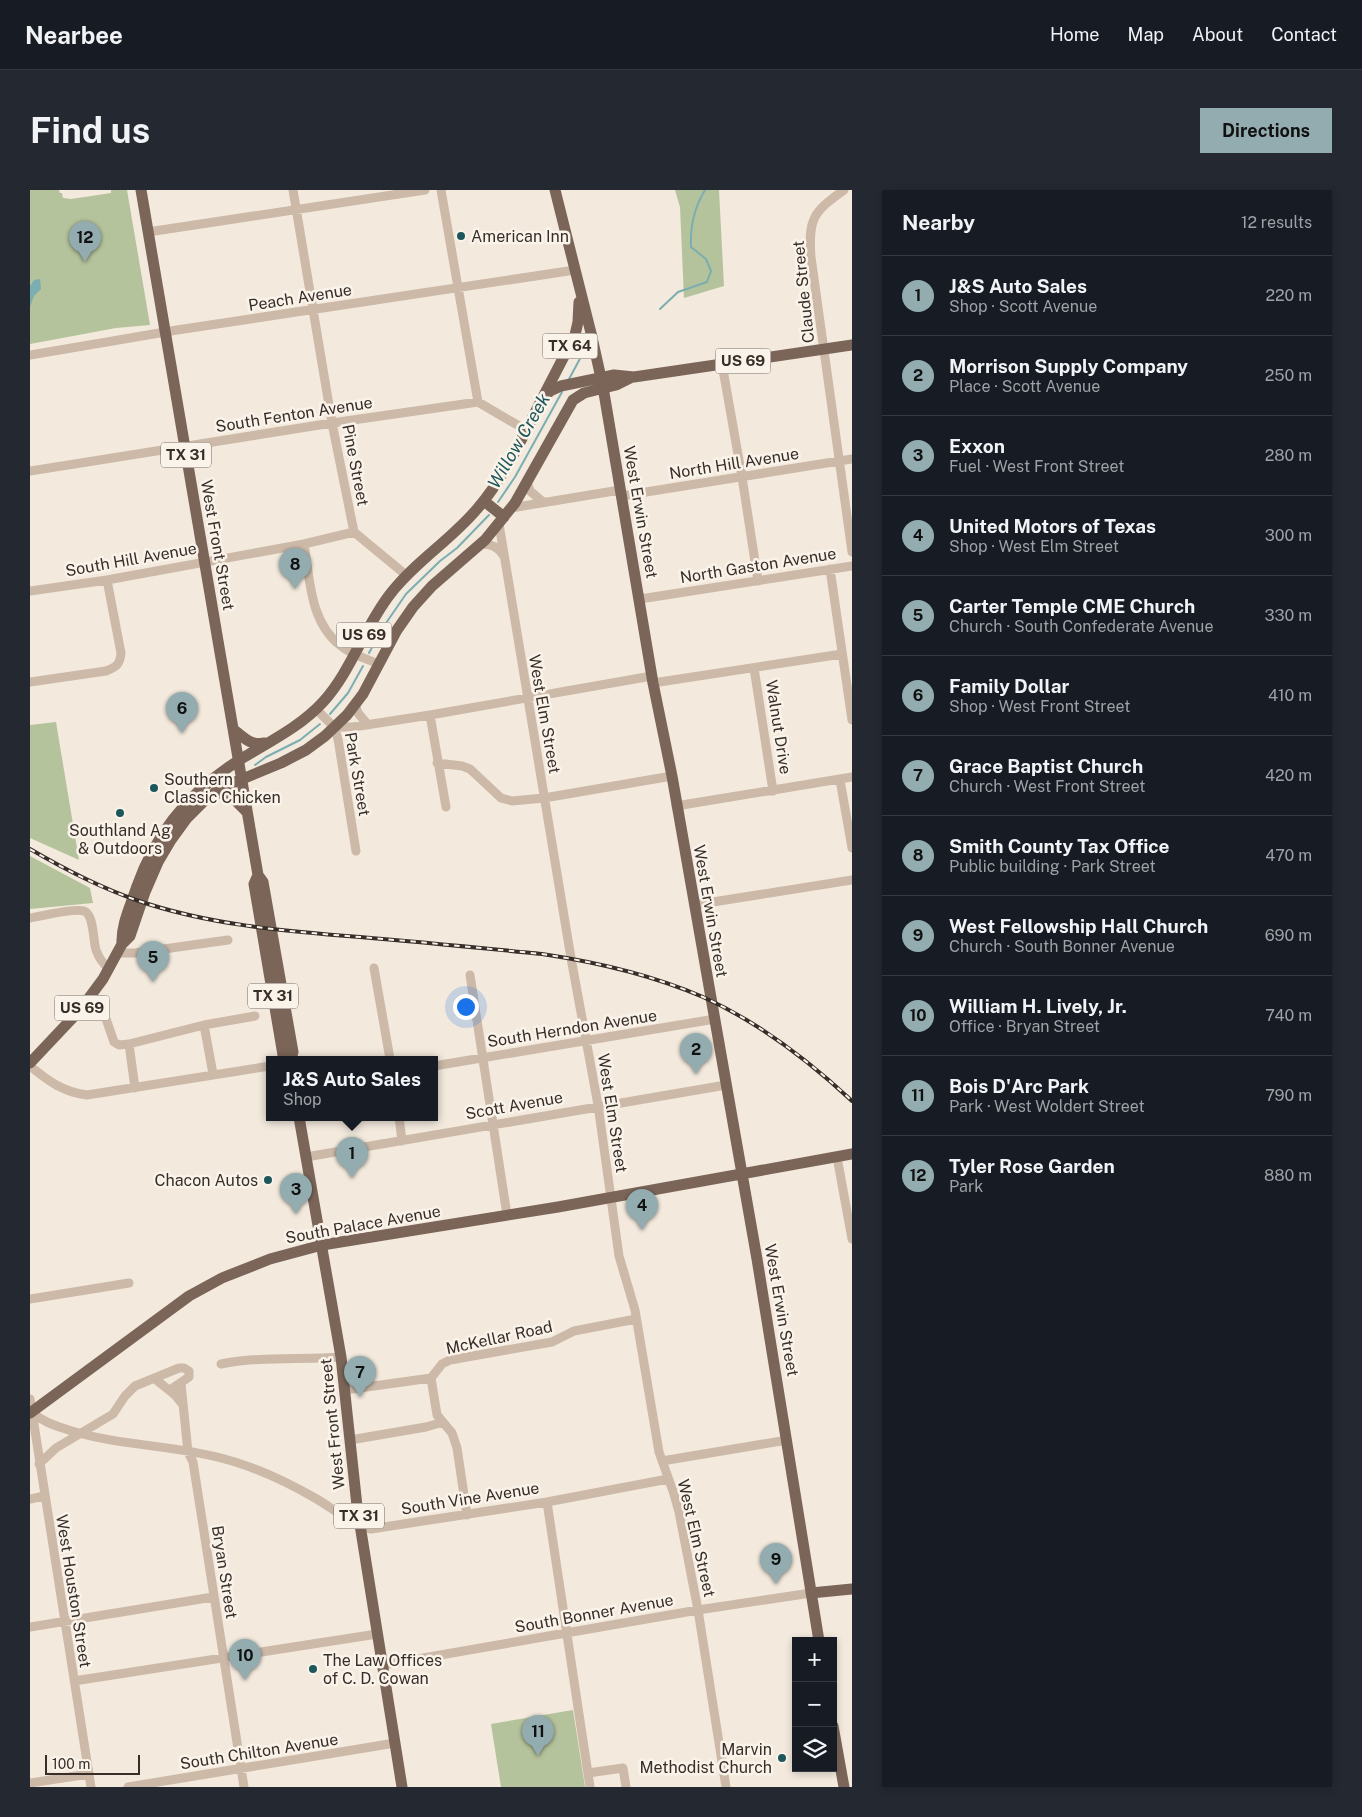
<!DOCTYPE html>
<html lang="en">
<head>
<meta charset="utf-8">
<style>
  :root { --surface:#171b24; --page:#242831; --text:#f1f3f6; --muted:#9ea1a6; --line:#363941; --accent:#92acb0 }
  body { margin:0; font-family:"Public Sans",sans-serif; background:var(--page); color:var(--text) }
  .controls { position:absolute; right:15px; bottom:15px; display:grid; overflow:hidden; border-radius:0px; box-shadow:0 2px 8px #0003 }
  .controls button { width:45px; height:45px; display:grid; place-items:center; padding:0; border:0; border-bottom:1px solid var(--line); background:var(--surface); color:var(--text); font:25px sans-serif }
  .scale { position:absolute; left:15px; bottom:12px; width:95px; box-sizing:border-box; padding-left:5px; border:2px solid #382e29; border-top:0; font-size:14px; line-height:18px; white-space:nowrap; color:#382e29; -webkit-text-stroke:4px #faf3ea; paint-order:stroke }
  .you { position:absolute; left:435px; top:816px; width:18px; height:18px; margin:-12px; border:4px solid #fff; border-radius:50%; background:#1a73e8; box-shadow:0 0 0 8px #1a73e833 }
  .badge { display:grid; place-items:center; width:32px; height:32px; border-radius:50%; background:var(--accent); color:#111; font-size:16px; font-weight:700 }
  .pin { position:absolute; translate:-50% -41px; filter:drop-shadow(0 1px 2px #0008) }
  .pin::after { content:''; position:absolute; top:26px; width:18px; height:15px; background:inherit; clip-path:polygon(0 0,100% 0,50% 100%) }
  .popup { position:absolute; left:236px; top:866px; width:172px; height:65px; box-sizing:border-box; display:grid; place-content:center; border-radius:0px; background:var(--surface); filter:drop-shadow(0 1px 4px #0005); font-size:16px; white-space:nowrap; color:var(--muted) }
  .popup b { font-size:19px; color:var(--text) }
  .popup::after { content:''; position:absolute; left:50%; top:100%; margin-left:-10px; border:10px solid transparent; border-top-color:var(--surface) }
  .list { margin:0; padding:0; list-style:none }
  h2 { display:flex; justify-content:space-between; align-items:center; height:65px; margin:0; padding:0 20px; font-size:21px }
  h2 small { font-size:16px; font-weight:400; color:var(--muted) }
  .list li { display:grid; grid-template-columns:32px 1fr auto; gap:15px; align-items:center; box-sizing:border-box; height:80px; padding:0 20px; border-top:1px solid var(--line) }
  .list b { display:block; font-size:19px; white-space:nowrap }
  .list p { margin:0; font-size:16px; white-space:nowrap; color:var(--muted) }
  .list em { font-size:16px; font-style:normal; color:var(--muted) }
  .icon { flex:none; width:28px; height:28px; fill:none; stroke:currentColor; stroke-width:2; stroke-linecap:round; stroke-linejoin:round }
  .map { position:relative; flex:none; width:822px; height:1597px; overflow:hidden; border-radius:0px }
  header { display:flex; align-items:center; gap:30px; box-sizing:border-box; height:70px; padding:0 25px; background:var(--surface); border-bottom:1px solid var(--line) }
  header strong { font-size:24px }
  nav { display:flex; gap:28px; margin-inline-start:auto; font-size:18px }
  .intro { display:flex; align-items:center; justify-content:space-between; box-sizing:border-box; height:120px; padding:0 30px }
  h1 { margin:0; font-size:35px }
  .button { padding:12px 22px; border-radius:0px; background:var(--accent); color:#111; font-size:18px; font-weight:700 }
  main { display:flex; gap:30px; padding:0 30px }
  aside { flex:1; background:var(--surface); border-radius:0px; box-shadow:0 2px 8px #0003 }
  .map>svg:first-child { display:block }
</style>
</head>
<body>
<header>
<strong>Nearbee</strong>
<nav><a>Home</a><a>Map</a><a>About</a><a>Contact</a></nav>
</header>
<div class="intro"><h1>Find us</h1><a class="button">Directions</a></div>
<main>
<div class="map">
<svg width="822" height="1597" viewBox="0 0 822 1597">
  <rect width="100%" height="100%" fill="#f3e9dd"/>
  <!-- green -->
  <path fill="#b5c39c" d="M0 0H29L30 3H32L33 8 41 9 81 3V0H97L120 135 86 138 0 154Z
    M645 0H689L694 96 654 108 650 17Z
    M26 532 49 670 0 648V535Z
    M0 666 60 698 63 713 0 719Z
    M543 1520 555 1597H471L461 1534Z"/>
  <!-- water -->
  <path fill="#7baeb1" d="M10 89 11 99 4 106 0 117V96L4 90Z"/>
  <g fill="none" stroke-linecap="round" stroke-linejoin="round">
    <!-- stream -->
    <path stroke="#7baeb1" stroke-width="2" d="M630 119 648 102 677 92 681 81 676 69 661 57C660 36 664 18 675 0
      M538 191 553 163
      M468 312 485 287 532 202
      M339 463 354 436 376 404 410 371 427 358 459 325
      M300 524 318 503 333 476
      M225 575 236 567 270 550 290 534"/>
    <!-- minor -->
    <path stroke="#ccb9a8" stroke-width="9" d="M263 0 302 233 324 342 376 385
      M411 0 448 212
      M814 0C783 22 778 29 781 67L822 362
      M118 42 395 0
      M0 165 147 140 545 80
      M692 174 712 287 728 391
      M0 281 302 233 448 212 496 240
      M497 292 500 301 513 312
      M591 306 822 269
      M481 318 590 300
      M469 334 541 768 568 915 589 1066 605 1120 629 1262 644 1304 649 1322 668 1420 696 1597
      M274 354C280 390 280 433 311 456 322 465 337 469 349 474
      M450 354C461 354 467 356 473 365
      M800 379 822 530
      M0 401 77 390 274 354 324 342
      M610 409 822 376
      M724 478 743 601
      M0 492 76 481C86 477 90 475 91 463L77 390
      M623 493 812 464
      M325 514 328 523 338 535
      M286 519 304 537 308 549 326 661
      M400 525 416 617
      M304 537H323L400 525 622 486
      M407 573 432 576 440 579 471 608 482 611 514 608 642 586
      M810 590 822 658
      M646 616 822 587
      M664 715 822 690
      M0 728C12 726 44 718 54 721 64 724 63 751 66 760 69 768 73 774 79 779
      M88 763H105L198 750
      M344 778 360 869
      M440 785 477 1025
      M60 808 73 820 84 852 89 855 99 854 105 898
      M174 835 183 884
      M99 854 174 835 225 826
      M0 876C18 891 33 902 57 905L240 876
      M404 876 685 829
      M369 927 372 951
      M276 967 696 895
      M807 967 822 1049
      M0 1109 99 1093
      M191 1174C231 1166 271 1170 311 1167
      M124 1188 145 1205 153 1215
      M401 1188 412 1174 420 1170 522 1152 544 1141 606 1129
      M401 1188 407 1225 422 1243 427 1258 437 1325
      M151 1194 158 1262 163 1272 214 1597
      M315 1200 401 1188
      M0 1209 61 1597
      M2 1222C14 1233 27 1236 42 1241 91 1256 142 1255 191 1268 223 1276 257 1292 285 1308 303 1318 321 1335 341 1339L517 1312 638 1289
      M320 1250 396 1237 413 1232
      M632 1271 757 1250
      M9 1274 26 1258 83 1224 95 1206 105 1196 149 1178H154L159 1181V1187L140 1200
      M0 1309 14 1306
      M517 1312 560 1597
      M0 1437 183 1407
      M353 1475 668 1420 781 1403
      M44 1491 347 1444
      M558 1583 593 1578 596 1597
      M0 1593 59 1584
      M98 1597 365 1553"/>
    <!-- major -->
    <path stroke="#7b6559" stroke-width="11" d="M111 0 228 685 233 692 263 862 261 869
      M525 0 561 143 573 197 623 493 642 586 727 1069 789 1451
      M514 205 545 145 548 132 549 112
      M454 311 474 327
      M203 539C214 548 221 556 235 553
      M185 602 200 605 217 622
      M228 685 224 694 253 865 257 869
      M92 754C91 734 101 715 107 696 127 640 165 596 216 566 243 550 272 535 293 512 322 480 334 437 361 403 386 371 421 350 447 319 475 287 493 246 512 209L520 201 531 196 584 185 604 187 822 155
      M0 873 50 820 73 789 92 754 100 746 115 702 128 672 141 650 157 628 175 610 193 597 251 573 276 560 295 546 317 525 333 504 367 440 383 417 402 396 455 350 485 313 543 210 554 203 586 195 602 187
      M269 927 311 1167 327 1316 372 1597
      M0 1223 159 1106 192 1088 240 1069 292 1055 528 1017 822 964
      M781 1403 822 1399
      M803 1536 814 1597"/>
    <!-- rail casing -->
    <g stroke="#382e29" stroke-width="4">
      <path id="rail" d="M0 659C34 679 69 697 106 710 178 735 254 741 330 747 391 752 451 758 512 764 566 772 622 785 673 807 728 832 778 870 822 911"/>
    </g>
    <!-- rail -->
    <use href="#rail" stroke="#faf3ea" stroke-width="2" stroke-dasharray="5.5" stroke-linecap="butt"/>
  </g>
  <!-- markers -->
  <g fill="#1d565b" stroke="#faf3ea" stroke-width="2">
    <circle cx="431" cy="46" r="5"/>
    <circle cx="124" cy="598" r="5"/>
    <circle cx="90" cy="623" r="5"/>
    <circle cx="238" cy="990" r="5"/>
    <circle cx="283" cy="1479" r="5"/>
    <circle cx="752" cy="1568" r="5"/>
  </g>
  <g text-anchor="middle" stroke-width="5" stroke-linejoin="round" paint-order="stroke">
    <!-- shield labels -->
    <g fill="#faf3ea" stroke="#726963" stroke-width="1">
      <rect x="512.5" y="143.5" width="55" height="25" rx="4"/>
      <rect x="685.5" y="158.5" width="55" height="25" rx="4"/>
      <rect x="131" y="252.5" width="50" height="25" rx="4"/>
      <rect x="306.5" y="432.5" width="55" height="25" rx="4"/>
      <rect x="218" y="793.5" width="50" height="25" rx="4"/>
      <rect x="24.5" y="805.5" width="55" height="25" rx="4"/>
      <rect x="304" y="1313.5" width="50" height="25" rx="4"/>
    </g>
    <g font-size="15" font-weight="bold" fill="#382e29">
      <text x="540" y="161">TX 64</text>
      <text x="713" y="176">US 69</text>
      <text x="156" y="270">TX 31</text>
      <text x="334" y="450">US 69</text>
      <text x="243" y="811">TX 31</text>
      <text x="52" y="823">US 69</text>
      <text x="329" y="1331">TX 31</text>
    </g>
    <!-- poi labels -->
    <g font-size="16" fill="#382e29" stroke="#faf3ea" text-anchor="start">
      <text x="441" y="52">American Inn</text>
      <text x="134" y="595">Southern<tspan x="134" dy="18">Classic Chicken</tspan></text>
      <text x="90" y="646" text-anchor="middle">Southland Ag<tspan x="90" dy="18">&amp; Outdoors</tspan></text>
      <text x="228" y="996" text-anchor="end">Chacon Autos</text>
      <text x="293" y="1476">The Law Offices<tspan x="293" dy="18">of C. D. Cowan</tspan></text>
      <text x="742" y="1565" text-anchor="end">Marvin<tspan x="742" dy="18">Methodist Church</tspan></text>
    </g>
    <!-- street labels -->
    <g font-size="16" fill="#382e29" stroke="#faf3ea">
      <text transform="translate(773 102) rotate(-96)" y="6">Claude Street</text>
      <text transform="translate(270 107) rotate(-9)" y="6">Peach Avenue</text>
      <text transform="translate(264 224) rotate(-9)" y="6">South Fenton Avenue</text>
      <text transform="translate(704 273) rotate(-9)" y="6">North Hill Avenue</text>
      <text transform="translate(326 275) rotate(79)" y="6">Pine Street</text>
      <text transform="translate(611 322) rotate(80)" y="6">West Erwin Street</text>
      <text transform="translate(188 355) rotate(80)" y="6">West Front Street</text>
      <text transform="translate(101 369) rotate(-10)" y="6">South Hill Avenue</text>
      <text transform="translate(728 375) rotate(-9)" y="6">North Gaston Avenue</text>
      <text transform="translate(515 524) rotate(80)" y="6">West Elm Street</text>
      <text transform="translate(749 537) rotate(81)" y="6">Walnut Drive</text>
      <text transform="translate(328 584) rotate(80)" y="6">Park Street</text>
      <text transform="translate(681 721) rotate(80)" y="6">West Erwin Street</text>
      <text transform="translate(542 838) rotate(-9)" y="6">South Herndon Avenue</text>
      <text transform="translate(484 915) rotate(-10)" y="6">Scott Avenue</text>
      <text transform="translate(583 923) rotate(81)" y="6">West Elm Street</text>
      <text transform="translate(333 1034) rotate(-10)" y="6">South Palace Avenue</text>
      <text transform="translate(752 1120) rotate(80)" y="6">West Erwin Street</text>
      <text transform="translate(469 1147) rotate(-12)" y="6">McKellar Road</text>
      <text transform="translate(302 1234) rotate(-96)" y="6">West Front Street</text>
      <text transform="translate(440 1308) rotate(-9)" y="6">South Vine Avenue</text>
      <text transform="translate(667 1348) rotate(77)" y="6">West Elm Street</text>
      <text transform="translate(195 1382) rotate(81)" y="6">Bryan Street</text>
      <text transform="translate(44 1401) rotate(81)" y="6">West Houston Street</text>
      <text transform="translate(564 1423) rotate(-10)" y="6">South Bonner Avenue</text>
      <text transform="translate(229 1561) rotate(-9)" y="6">South Chilton Avenue</text>
    </g>
    <!-- water labels -->
    <g font-size="18" font-style="italic" fill="#1d565b" stroke="#faf3ea">
      <text transform="translate(489 251) rotate(-60)" y="6">Willow Creek</text>
    </g>
  </g>
</svg>
<div class="controls">
<button>+</button>
<button>−</button>
<button><svg class="icon" aria-label="layers" viewBox="0 0 24 24"><path d="M12 4l9 5-9 5-9-5zM3 14l9 5 9-5"/></svg></button>
</div>
<div class="scale">100 m</div>
<div class="you"></div>
<div class="pin badge" style="left:322px;top:988px">1</div>
<div class="popup"><b>J&amp;S Auto Sales</b>Shop</div>
<div class="pin badge" style="left:666px;top:884px">2</div>
<div class="pin badge" style="left:266px;top:1024px">3</div>
<div class="pin badge" style="left:612px;top:1040px">4</div>
<div class="pin badge" style="left:123px;top:792px">5</div>
<div class="pin badge" style="left:152px;top:543px">6</div>
<div class="pin badge" style="left:330px;top:1207px">7</div>
<div class="pin badge" style="left:265px;top:399px">8</div>
<div class="pin badge" style="left:746px;top:1394px">9</div>
<div class="pin badge" style="left:215px;top:1490px">10</div>
<div class="pin badge" style="left:508px;top:1566px">11</div>
<div class="pin badge" style="left:55px;top:72px">12</div>
</div>
<aside>
<h2>Nearby<small>12 results</small></h2>
<ul class="list">
<li><span class="badge">1</span><div><b>J&amp;S Auto Sales</b><p>Shop · Scott Avenue</p></div><em>220 m</em></li>
<li><span class="badge">2</span><div><b>Morrison Supply Company</b><p>Place · Scott Avenue</p></div><em>250 m</em></li>
<li><span class="badge">3</span><div><b>Exxon</b><p>Fuel · West Front Street</p></div><em>280 m</em></li>
<li><span class="badge">4</span><div><b>United Motors of Texas</b><p>Shop · West Elm Street</p></div><em>300 m</em></li>
<li><span class="badge">5</span><div><b>Carter Temple CME Church</b><p>Church · South Confederate Avenue</p></div><em>330 m</em></li>
<li><span class="badge">6</span><div><b>Family Dollar</b><p>Shop · West Front Street</p></div><em>410 m</em></li>
<li><span class="badge">7</span><div><b>Grace Baptist Church</b><p>Church · West Front Street</p></div><em>420 m</em></li>
<li><span class="badge">8</span><div><b>Smith County Tax Office</b><p>Public building · Park Street</p></div><em>470 m</em></li>
<li><span class="badge">9</span><div><b>West Fellowship Hall Church</b><p>Church · South Bonner Avenue</p></div><em>690 m</em></li>
<li><span class="badge">10</span><div><b>William H. Lively, Jr.</b><p>Office · Bryan Street</p></div><em>740 m</em></li>
<li><span class="badge">11</span><div><b>Bois D'Arc Park</b><p>Park · West Woldert Street</p></div><em>790 m</em></li>
<li><span class="badge">12</span><div><b>Tyler Rose Garden</b><p>Park</p></div><em>880 m</em></li>
</ul>
</aside>
</main>
</body>
</html>
